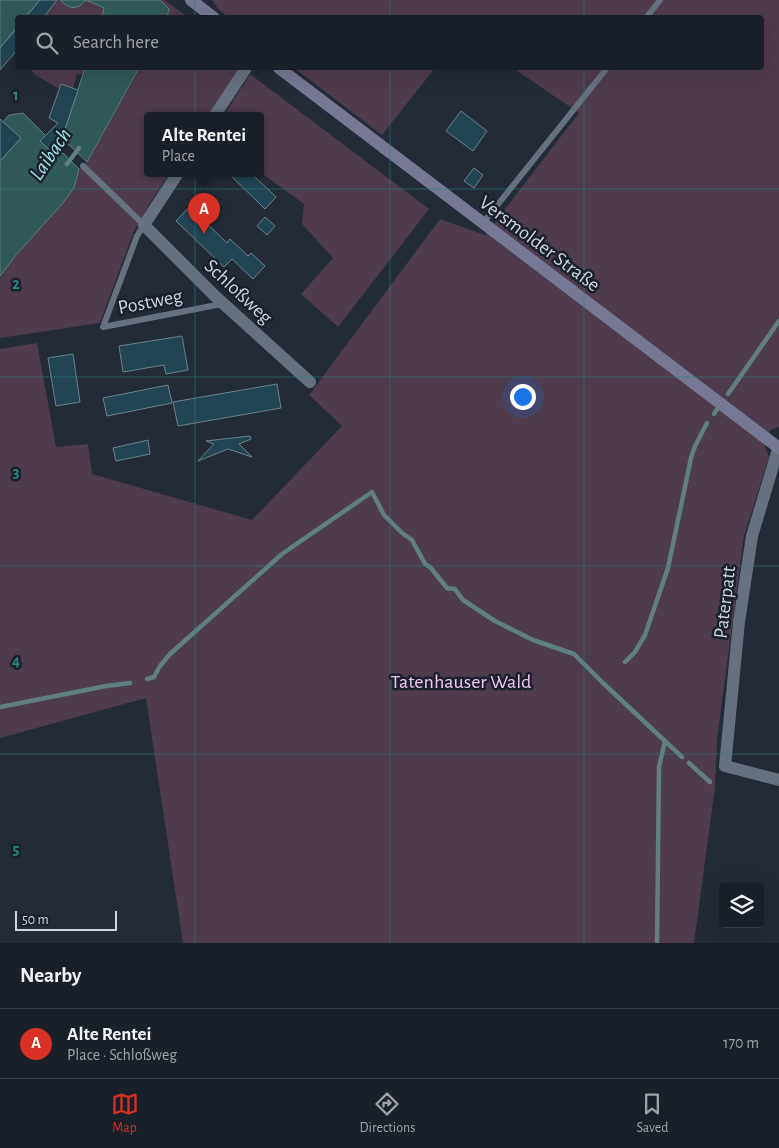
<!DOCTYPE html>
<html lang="en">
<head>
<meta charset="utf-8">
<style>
  :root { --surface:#1a2029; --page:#272d35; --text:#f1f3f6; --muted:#9fa3a8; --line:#383e46; --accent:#d93025 }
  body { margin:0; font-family:"Alegreya Sans",sans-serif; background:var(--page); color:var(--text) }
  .controls { position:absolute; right:15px; bottom:15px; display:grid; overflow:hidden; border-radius:5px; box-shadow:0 5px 20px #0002 }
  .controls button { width:45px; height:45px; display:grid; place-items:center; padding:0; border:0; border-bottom:1px solid var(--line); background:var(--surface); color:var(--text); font:25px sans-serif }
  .scale { position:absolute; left:15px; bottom:12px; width:102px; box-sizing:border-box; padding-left:5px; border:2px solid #cfd4dd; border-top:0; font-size:14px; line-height:18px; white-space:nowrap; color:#cfd4dd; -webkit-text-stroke:4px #1a212d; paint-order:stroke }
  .you { position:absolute; left:522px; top:396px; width:18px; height:18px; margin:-12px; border:4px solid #fff; border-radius:50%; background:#1a73e8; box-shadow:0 0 0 8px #1a73e833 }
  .badge { display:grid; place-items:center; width:32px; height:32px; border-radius:50%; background:var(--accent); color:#fff; font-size:16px; font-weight:700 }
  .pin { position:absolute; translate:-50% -41px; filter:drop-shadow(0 1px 2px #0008) }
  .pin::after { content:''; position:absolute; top:26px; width:18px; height:15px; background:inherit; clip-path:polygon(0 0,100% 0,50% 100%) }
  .popup { position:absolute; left:144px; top:112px; width:120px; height:65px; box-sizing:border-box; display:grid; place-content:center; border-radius:5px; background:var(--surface); filter:drop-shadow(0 1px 4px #0005); font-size:16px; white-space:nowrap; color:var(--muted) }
  .popup b { font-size:19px; color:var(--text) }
  .popup::after { content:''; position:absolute; left:50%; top:100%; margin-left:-10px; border:10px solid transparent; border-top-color:var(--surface) }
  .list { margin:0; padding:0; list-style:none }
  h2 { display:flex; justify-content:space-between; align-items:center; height:65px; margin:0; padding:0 20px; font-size:21px }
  h2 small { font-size:16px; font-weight:400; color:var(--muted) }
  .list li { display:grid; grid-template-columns:32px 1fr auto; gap:15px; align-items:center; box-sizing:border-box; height:70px; padding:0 20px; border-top:1px solid var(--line) }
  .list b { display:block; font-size:19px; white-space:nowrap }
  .list p { margin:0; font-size:16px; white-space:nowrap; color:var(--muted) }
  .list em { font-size:16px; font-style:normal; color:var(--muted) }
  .icon { flex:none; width:28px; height:28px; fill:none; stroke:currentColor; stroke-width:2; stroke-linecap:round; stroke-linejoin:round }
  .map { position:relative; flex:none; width:779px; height:943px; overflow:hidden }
  .search { position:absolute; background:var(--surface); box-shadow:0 5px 20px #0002; left:15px; right:15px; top:15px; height:55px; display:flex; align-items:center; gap:12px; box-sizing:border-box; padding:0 18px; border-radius:5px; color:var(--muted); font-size:19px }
  .sheet { height:135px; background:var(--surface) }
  nav { display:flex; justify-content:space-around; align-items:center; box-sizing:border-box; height:70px; border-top:1px solid var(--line); background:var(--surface); font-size:14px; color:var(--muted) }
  nav a { display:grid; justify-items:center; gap:2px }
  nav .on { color:var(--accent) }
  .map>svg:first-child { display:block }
</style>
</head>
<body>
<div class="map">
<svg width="779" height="943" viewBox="0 0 779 943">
  <rect width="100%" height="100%" fill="#232b37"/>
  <!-- green -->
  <path fill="#4e3b4c" d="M57 0H60L64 4 82 5 86 0 105 8 102 17 43 18Z
    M160 0H165L171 5 188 17H167L169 9Z
    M212 0H779V427L770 430 765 447 769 457 744 536 717 739 715 787 694 943H183L146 698 0 738V349L37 343 56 447 88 444 92 474 252 520 342 426 309 395 440 219 485 235 579 113 513 68H762V18H229L218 9Z
    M29 68H85L82 75 77 74 73 88 62 84 60 89 35 75Z
    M140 68H239L208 115H148V173H170L150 203 134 231 100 323 0 338V276L16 255 74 188 79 169 88 161Z
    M294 68H435L382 135Z
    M250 74 429 209 338 327 301 294 333 258 302 224 304 204 260 172V115H224Z"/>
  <!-- water -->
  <path fill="#305a58" stroke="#607f80" d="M0 0H40L25 17 18 18 17 27 0 48Z
    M60 0H160L169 9 167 17H102L104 8 86 0C77 11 69 9 60 0Z
    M85 68H139L87 162 67 143 65 129Z
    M23 113 46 136 41 142 54 155 60 150 79 169 74 188 62 204 16 255 0 276V161L21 138 3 122 9 115Z"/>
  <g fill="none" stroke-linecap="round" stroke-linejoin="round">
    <!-- stream -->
    <path stroke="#607f80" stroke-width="4.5" d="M67 164 79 148
      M728 394 779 321
      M714 414 718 408
      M625 662 635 652 645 635 668 568 691 458 695 446 707 423
      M147 679 154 677 160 666 170 654 282 554 372 492 384 515 402 533 412 540 425 564 430 567 447 588 455 589 463 600 495 621 533 640 574 654 603 683 682 757
      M0 707 106 686 130 683
      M689 763 710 782
      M657 943 659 767 665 741"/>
  </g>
  <!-- building -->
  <path fill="#214452" stroke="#6e8189" d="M40 0H57L43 18H25Z
    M18 27V49L0 70V48Z
    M61 84 78 90 65 129 73 137 55 155 40 141 58 123 49 118Z
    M461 111 487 131 473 151 446 131Z
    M0 119 21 138 0 161Z
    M474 168 483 175 474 188 464 181Z
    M228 173H251L276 197 265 209Z
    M193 203 204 214 201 218 227 243 230 239 248 256 251 253 265 266 253 279 232 259 224 267 176 221Z
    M265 217 275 226 267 235 257 226Z
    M182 336 188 370 166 374 164 365 123 372 119 346Z
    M73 354 80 402 56 406 48 358Z
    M277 384 281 408 178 426 173 402Z
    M168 385 172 403 107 416 103 398Z
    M250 436 251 439 239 444 252 457 228 449 198 461 214 444 206 441Z
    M148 440 150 454 116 461 113 448Z"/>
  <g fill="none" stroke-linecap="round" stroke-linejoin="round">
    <!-- service -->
    <path stroke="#67707e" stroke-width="6" d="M646 18 660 0
      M83 166 144 225 137 236 103 327
      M483 223 607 68
      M103 327 222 304"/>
    <!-- minor -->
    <path stroke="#67707e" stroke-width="12" d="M215 115 246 68
      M178 173 144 225 215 296 310 382
      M779 446 752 536 739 622 725 766 779 780"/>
    <!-- secondary -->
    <path stroke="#767894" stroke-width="12" d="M191 0 214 18
      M279 68 779 448"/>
  </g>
  <!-- grid -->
  <path fill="none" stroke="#2c847f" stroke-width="1" stroke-opacity="0.55" d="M195 0V18M390 0V18M584 0V18M195 68V943M390 68V943M584 68V943M0 189H779M0 377H779M0 566H779M0 754H779"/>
  <g text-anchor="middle" stroke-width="5" stroke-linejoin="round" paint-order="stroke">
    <!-- street labels -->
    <g font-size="20" fill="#cfd4dd" stroke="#1a212d">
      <text transform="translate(540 243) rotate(37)" y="7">Versmolder Straße</text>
      <text transform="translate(239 291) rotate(43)" y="7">Schloßweg</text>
      <text transform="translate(150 301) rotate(-11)" y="7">Postweg</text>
      <text transform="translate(724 602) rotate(-83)" y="7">Paterpatt</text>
    </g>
    <!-- park labels -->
    <g font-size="20" fill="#f4c5ef" stroke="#1a212d">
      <text x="461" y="688">Tatenhauser Wald</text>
    </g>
    <!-- water labels -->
    <g font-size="21" font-style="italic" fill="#9ceae7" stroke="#1a212d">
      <text transform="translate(50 154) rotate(-56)" y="7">Laibach</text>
    </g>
  </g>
  <g font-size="16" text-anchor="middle" font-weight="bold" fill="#2c847f" stroke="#1a212d" stroke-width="5" stroke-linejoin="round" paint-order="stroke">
    <text x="16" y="100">1</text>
    <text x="16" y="289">2</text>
    <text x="16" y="477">3</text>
    <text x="16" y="666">4</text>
    <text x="16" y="854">5</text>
  </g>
</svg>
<div class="controls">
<button><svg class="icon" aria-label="layers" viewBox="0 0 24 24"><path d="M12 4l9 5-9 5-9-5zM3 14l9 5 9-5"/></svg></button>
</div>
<div class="scale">50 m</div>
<div class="you"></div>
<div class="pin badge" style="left:204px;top:234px">A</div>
<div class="popup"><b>Alte Rentei</b>Place</div>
<div class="search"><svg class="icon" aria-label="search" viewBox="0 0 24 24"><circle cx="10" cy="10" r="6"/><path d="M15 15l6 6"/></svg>Search here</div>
</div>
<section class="sheet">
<h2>Nearby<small></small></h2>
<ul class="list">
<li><span class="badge">A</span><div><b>Alte Rentei</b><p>Place · Schloßweg</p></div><em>170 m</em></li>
</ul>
</section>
<nav>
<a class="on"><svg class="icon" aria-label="map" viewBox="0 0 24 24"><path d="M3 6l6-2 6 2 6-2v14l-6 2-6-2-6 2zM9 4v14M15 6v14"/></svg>Map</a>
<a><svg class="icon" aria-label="directions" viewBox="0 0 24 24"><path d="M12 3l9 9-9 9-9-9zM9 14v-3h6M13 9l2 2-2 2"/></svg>Directions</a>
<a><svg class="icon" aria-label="saved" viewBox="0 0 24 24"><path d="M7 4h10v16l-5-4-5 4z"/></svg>Saved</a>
</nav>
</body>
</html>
